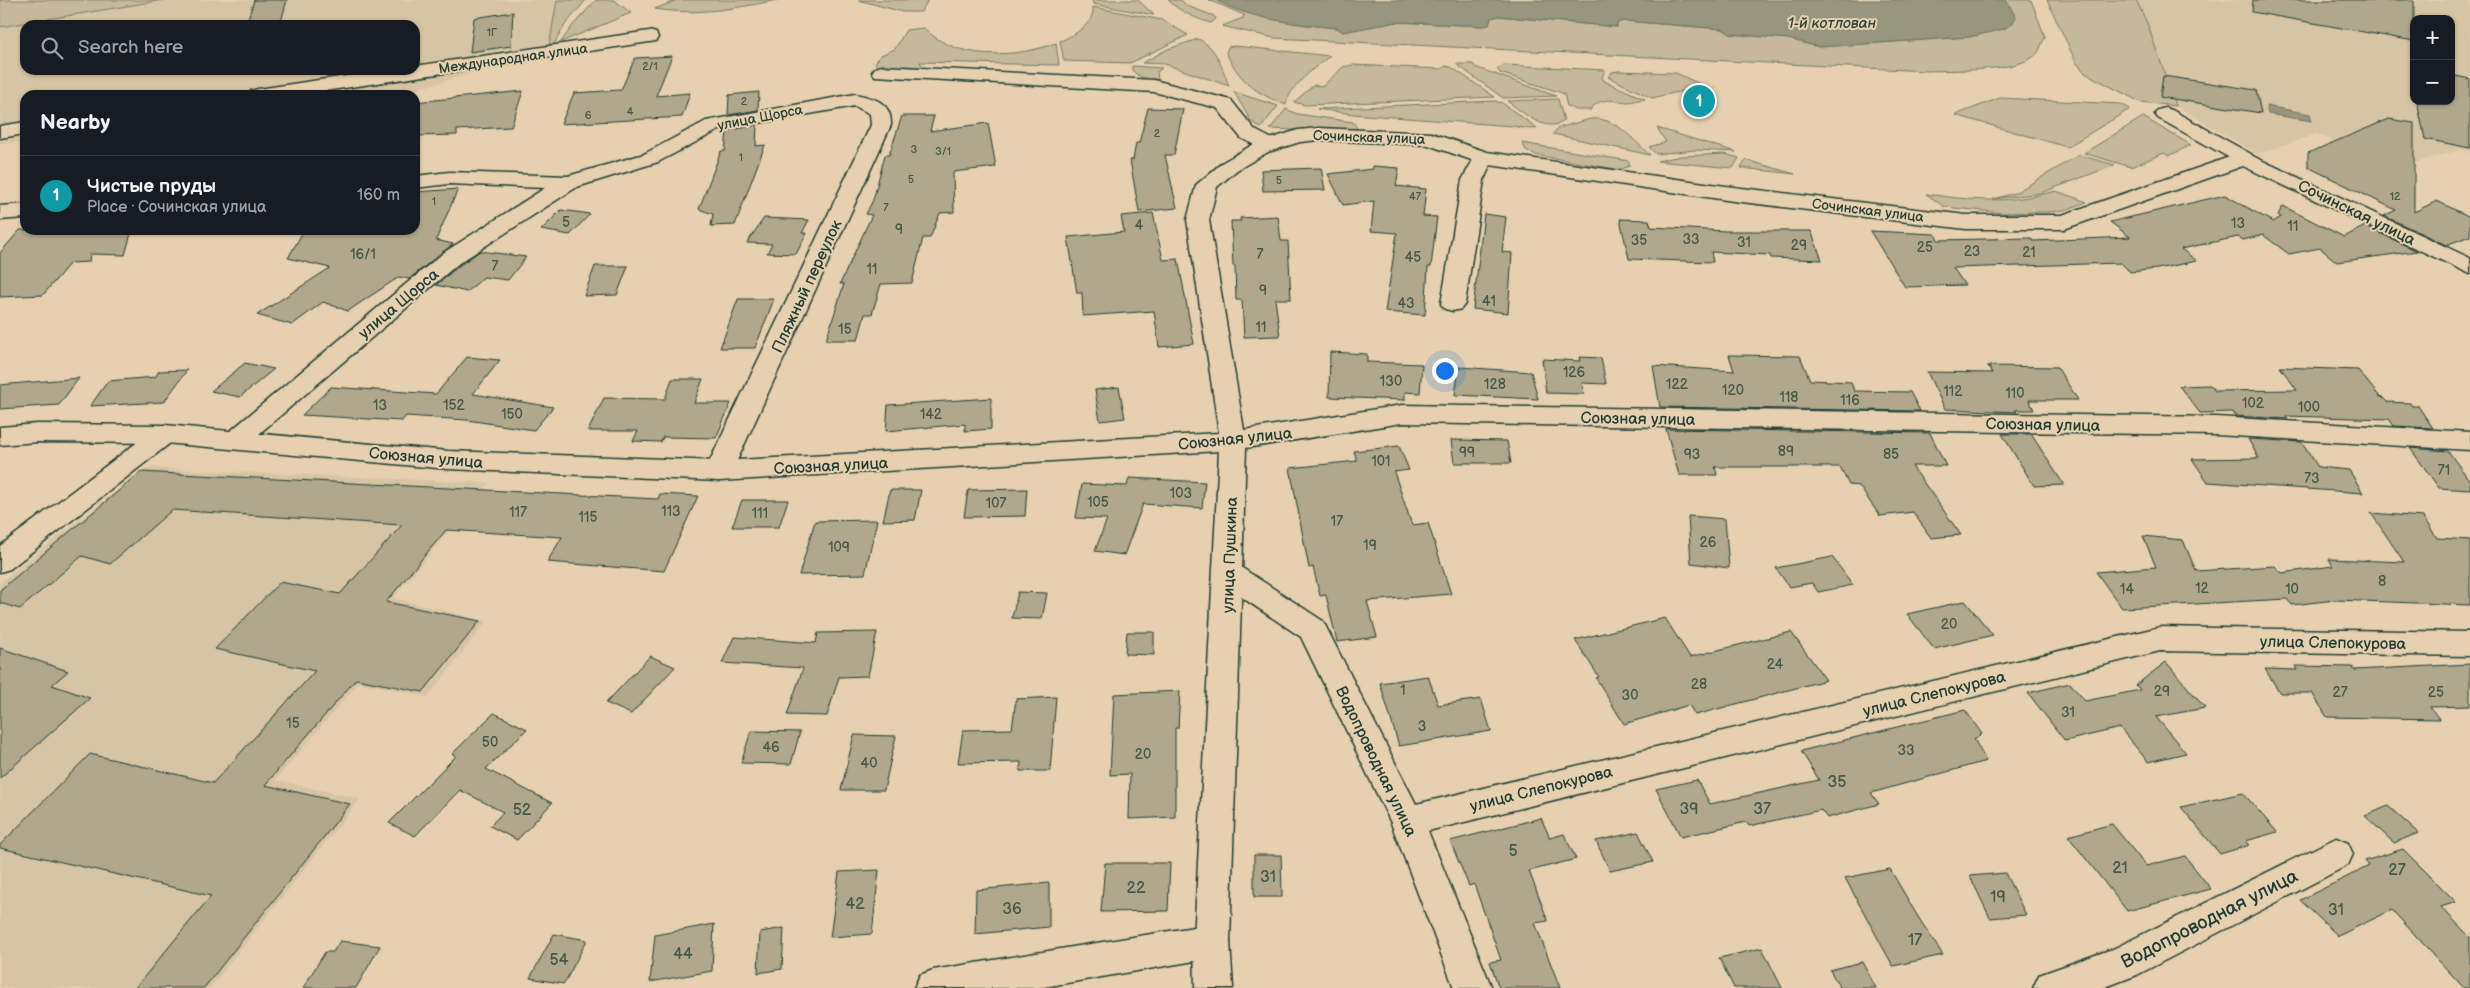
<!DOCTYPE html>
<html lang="en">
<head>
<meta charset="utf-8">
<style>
  :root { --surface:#171b24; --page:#242831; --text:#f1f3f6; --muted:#9ea1a6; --line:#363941; --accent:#d1495b }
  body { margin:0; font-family:"Balsamiq Sans",sans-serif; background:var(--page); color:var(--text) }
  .controls { position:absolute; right:15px; top:15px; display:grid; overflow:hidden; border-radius:10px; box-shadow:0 1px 4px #0004 }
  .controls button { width:45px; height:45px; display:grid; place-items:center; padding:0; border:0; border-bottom:1px solid var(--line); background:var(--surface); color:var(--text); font:25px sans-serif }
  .you { position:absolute; left:1444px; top:370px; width:18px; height:18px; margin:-12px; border:4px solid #fff; border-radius:50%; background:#1a73e8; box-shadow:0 0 0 8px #1a73e833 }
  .badge { display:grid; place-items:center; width:32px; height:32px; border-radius:50%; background:var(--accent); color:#fff; font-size:16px; font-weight:700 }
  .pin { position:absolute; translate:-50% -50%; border:2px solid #fff; box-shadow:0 1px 5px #0006 }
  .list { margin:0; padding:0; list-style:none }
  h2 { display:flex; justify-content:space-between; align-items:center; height:65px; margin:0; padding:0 20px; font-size:21px }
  h2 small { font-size:16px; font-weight:400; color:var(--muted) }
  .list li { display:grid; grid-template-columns:32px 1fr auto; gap:15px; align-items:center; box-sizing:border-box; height:80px; padding:0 20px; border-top:1px solid var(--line) }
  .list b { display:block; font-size:19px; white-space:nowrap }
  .list p { margin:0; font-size:16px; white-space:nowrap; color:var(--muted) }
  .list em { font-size:16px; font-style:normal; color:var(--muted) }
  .icon { flex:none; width:28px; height:28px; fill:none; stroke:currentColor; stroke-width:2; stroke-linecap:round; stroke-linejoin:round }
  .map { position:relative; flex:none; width:2470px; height:988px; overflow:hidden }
  .search { position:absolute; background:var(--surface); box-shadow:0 1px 4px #0004; left:20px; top:20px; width:400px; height:55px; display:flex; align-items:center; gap:12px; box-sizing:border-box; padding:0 18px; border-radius:15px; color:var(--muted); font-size:19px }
  .panel { position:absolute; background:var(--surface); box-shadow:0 1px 4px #0004; left:20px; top:90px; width:400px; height:145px; border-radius:15px }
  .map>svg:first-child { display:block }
</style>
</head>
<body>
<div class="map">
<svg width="2470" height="988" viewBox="0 0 2470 988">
  <rect width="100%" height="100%" fill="#e7d0af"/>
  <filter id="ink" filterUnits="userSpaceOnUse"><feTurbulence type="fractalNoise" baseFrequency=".02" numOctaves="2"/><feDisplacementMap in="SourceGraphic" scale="10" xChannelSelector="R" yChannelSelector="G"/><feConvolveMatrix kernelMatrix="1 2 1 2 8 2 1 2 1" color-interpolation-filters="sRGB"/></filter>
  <g filter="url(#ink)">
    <!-- built -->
    <path fill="#d6c4a4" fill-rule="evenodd" d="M163 0H557L548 55 527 58 395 95H25V142L0 143V27ZM25 25H415V70H25Z
      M2136 0H2470V153L2463 149 2396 168 2317 134 2258 154 2176 106 2147 23ZM2414 19H2451V101H2414Z
      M146 468 489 483 393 598 487 621 428 697 359 682 276 780 360 799 210 988H0V582Z"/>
    <!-- green -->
    <path fill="#c6b89a" stroke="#727a67" d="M0 0H163L0 27Z
      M557 0H586L565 25 553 46 549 47Z
      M596 0H614L631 13 561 42 573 25Z
      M677 0H778C736 8 698 16 655 9Z
      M858 0H928L921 12H903Z
      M1092 0H1138L1154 15 1093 4Z
      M1168 0H1181L1187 6 1214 16 1216 19 1211 23C1196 19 1179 11 1168 0Z
      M1209 0H1216L1249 13 1287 22 1307 25 1337 28 1397 22 1484 26 1491 18 1498 16 1617 27V23L1624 21 1723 29 1730 34 1789 39 1819 47 1878 43 1969 37 2004 29 2016 17 2006 0H2031L2045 37C2041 44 2040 53 2033 57 2012 72 1952 70 1926 71L1274 38 1222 26 1243 18 1244 15Z
      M2047 0H2136L2147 23 2176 106 2140 102 2085 73 2076 62Z
      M1093 7 1162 20 1188 35 1130 63 1064 61 1060 41C1073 36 1095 24 1093 7Z
      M924 28C955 61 1016 58 1056 43L1059 65 920 62 923 68 878 67 875 63 881 55 895 49 906 30Z
      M1198 39C1217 47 1222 68 1229 86L1165 64 1142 63 1168 49Z
      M1235 46 1330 56C1316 66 1288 88 1286 105 1255 93 1241 82 1226 53L1228 47Z
      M1456 64H1473L1475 67 1556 96 1503 98Z
      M1353 65 1441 69 1445 66 1451 67 1495 97 1305 105 1294 102 1314 85 1323 86 1343 67Z
      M1504 65 1605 70 1602 77 1604 81 1645 99C1639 99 1634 102 1628 102 1612 101 1601 96 1590 110H1576L1567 106 1564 94 1559 92 1500 73 1497 69Z
      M1132 66 1162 68 1157 72 1158 80C1148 79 1138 78 1132 70Z
      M1619 71 1676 73 1704 86 1652 98 1608 77 1612 72Z
      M1234 92 1278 106 1261 128 1251 121Z
      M2000 98 2121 104 2130 109 2067 147 1955 115Z
      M1558 99 1564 121C1545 134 1523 112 1507 101Z
      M1495 101 1502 103 1537 128 1529 129 1512 126 1353 114 1317 109Z
      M1286 109 1297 114 1353 122 1357 128 1344 132 1270 129Z
      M2143 117 2191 145 2169 156 2164 153 2131 167 2084 153Z
      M1590 119C1615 116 1632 139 1650 155L1553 134 1558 128Z
      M1657 128 1736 152 1695 150 1656 154 1649 147 1666 142Z
      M1522 143 1629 161V166L1620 170 1536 155 1526 150Z
      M1725 154 1739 158 1733 168 1657 161 1681 156Z
      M2079 155 2115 165 2041 193 1993 199 2015 193Z
      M1746 160 1795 174 1741 168Z
      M2056 191 2087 202 2065 210 2049 212 2002 213 1945 207 1926 194C1977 201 2006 204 2056 191Z"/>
    <!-- water -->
    <path fill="#98967f" stroke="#687261" d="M1216 0H2006L2016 17 2012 24 2004 29 1969 37 1878 43 1819 47 1789 39 1730 34 1723 29 1624 21 1617 23V27L1498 16 1491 18 1489 25 1484 26 1397 22 1343 32 1337 28C1298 24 1251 20 1216 0Z
      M2266 106 2310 114 2312 121 2268 114Z"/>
    <!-- building -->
    <path fill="#b0a78c" stroke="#1f3d34" d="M254 0H287L280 25H246Z
      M2253 0H2414V41L2252 12Z
      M513 12 511 46 470 52 474 18Z
      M672 56 656 96 690 93 682 117 561 124 574 93 621 90 635 58Z
      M2451 75 2470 79V148L2425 139 2417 101H2451Z
      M2163 76 2256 90 2261 113 2160 97Z
      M523 91 511 127 457 130V135L415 136V102Z
      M759 92 758 110 728 115 729 95Z
      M1148 108 1183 109 1174 155H1165L1177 208 1139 212 1130 160H1133L1136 143H1139Z
      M902 116H934L930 131 988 123 996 167 953 172 954 212 940 213 930 238H923L912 283 881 284 872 314H865L858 340H826L844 284H840L872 215 866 214 873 200 885 155H889Z
      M2389 119 2414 123V212L2437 201 2470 217V236L2446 245 2384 216 2396 210 2308 167V153Z
      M757 125 756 146 765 145 735 225 711 226 713 214 699 209 721 151H725L727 131Z
      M1373 166 1399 168 1396 186 1426 189 1423 216 1437 217 1431 267H1428L1425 315 1385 312 1397 233 1371 231 1374 201 1343 205 1328 174 1373 169Z
      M1321 168 1325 190 1263 191 1261 170Z
      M458 189 436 240 453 244 409 279 399 277 348 311 323 302 292 325 257 315 330 268 288 258 304 230H415V192Z
      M2225 195 2273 222 2281 217 2278 215 2283 206 2344 237 2365 226 2417 251 2337 262 2320 248 2289 254 2263 235 2243 240 2238 237 2181 249 2197 261 2157 269 2130 272 2121 263 1953 268 1965 285 1905 287 1870 231 1935 234 1938 240 2031 238 2033 241 2130 237 2110 222Z
      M561 210 590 214 570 235 541 230Z
      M1153 213 1163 260 1178 259 1194 344 1159 347 1154 311 1083 316 1082 293H1077L1068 237 1124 232 1121 216Z
      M1484 214 1506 217 1502 252 1512 253 1508 313 1473 309Z
      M1278 216 1281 241H1288L1291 299H1275L1280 336 1244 337 1242 300H1236L1235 266H1233L1231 221H1241L1240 218Z
      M764 218 809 220 802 233H807L796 254 767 253 772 244 747 243Z
      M1620 219 1649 220 1651 227 1726 231H1811L1822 260 1771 258 1770 255 1711 252 1713 262 1629 259Z
      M20 230H132L125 255 90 254 89 262 70 263 43 295 0 297V253Z
      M480 251 526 257 508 280 484 277 467 292 436 285 460 265Z
      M595 266H628L617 295 584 296Z
      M738 299H774L755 348H720Z
      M1330 352 1367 354V362L1422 364 1420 393 1405 392V400L1329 397Z
      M1729 355 1800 356 1810 380 1851 382 1854 391 1910 392 1920 411 1660 407 1653 366 1734 371Z
      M467 357 500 360 473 394 553 407 534 430 467 420 406 416 402 421 302 415 331 387 436 394Z
      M1579 357 1601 358 1606 384 1582 383 1584 394 1546 393 1542 359 1580 361Z
      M245 363 274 369 240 397 211 391Z
      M1988 366 2057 367 2078 400H2029L2034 410H2015L2017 412 1945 409 1927 372 1992 373Z
      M1459 367 1531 372 1538 399 1455 395Z
      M2280 367 2358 370 2379 396 2382 397 2387 402 2410 403 2412 406H2418L2433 428 2394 426 2389 419 2285 416 2288 419 2235 416 2233 412 2200 413 2179 386 2210 385 2215 391 2297 390Z
      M187 370 164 402 90 406 108 381 155 377 159 371Z
      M79 378 59 405 0 409V385Z
      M672 379H703L694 403H731L716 438 663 437 661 442 633 441 638 431H588L604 398 665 399Z
      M1119 387 1125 418 1100 421 1095 390Z
      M991 398V429L965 431V424L886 431 888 405Z
      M1666 429 1930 433 1946 466H1912L1961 535 1931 538 1913 512 1880 516 1859 486 1849 485 1840 467H1715L1717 475H1679Z
      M2002 434H2031L2064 485 2034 486Z
      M2248 439 2302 442 2318 467 2349 470 2363 493 2208 482 2192 459 2259 458Z
      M1451 440 1507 441 1511 463H1454Z
      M1399 446 1409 470 1394 472 1412 525 1428 523 1451 594 1367 601 1377 637 1337 642 1326 595 1320 596 1313 567 1309 568 1290 468 1357 461 1354 451Z
      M2410 448 2448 451 2470 481V490L2439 488Z
      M141 472 658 499 660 494 698 496 664 571 547 562 562 537 446 530 386 602 480 621 423 692 356 679 265 785 350 804 204 988H135L211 896 0 848V845L90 754 213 783 315 671 215 649 280 582 340 594 402 525 172 510 110 564 82 556 20 609 0 603V590Z
      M1129 478 1205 482 1202 508 1143 504 1124 555 1095 551 1107 519 1076 518 1082 484 1127 486Z
      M1027 489 1025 516 964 517 968 490Z
      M890 490H921L915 520 883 521Z
      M742 500H788L779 527H732Z
      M2371 513 2423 517 2437 538 2470 540V605L2335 600 2292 605 2287 599 2122 608 2096 572 2156 567 2143 536 2183 540 2196 571 2275 566 2282 573 2333 566 2329 559 2404 562Z
      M1688 516 1725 519 1729 568 1691 563Z
      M877 520 865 574 799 575 815 521Z
      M1832 557 1853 585 1818 592 1812 583 1789 587 1776 568Z
      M1018 592 1047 593 1042 619 1012 618Z
      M1965 601 1993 635 1934 649 1907 614Z
      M1665 618 1690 657 1791 632 1826 680 1695 715 1689 705 1624 724 1596 678 1599 677 1575 640Z
      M877 632 868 676 839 677 827 716 787 715 803 668 722 663 734 637 816 643 818 633Z
      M1127 632H1154V655L1125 654Z
      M0 648 68 671 52 685 90 698 0 778Z
      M650 656 675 667 631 714 606 703Z
      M2166 662 2205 708 2156 717 2186 753 2148 762 2120 728 2065 741 2028 693 2070 683 2085 701 2140 690 2136 685Z
      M2470 664V706L2430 707 2439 719 2327 717 2312 693H2280L2265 669 2297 670 2295 666 2353 667 2354 670Z
      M1428 676 1438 705 1481 699 1491 731 1399 746 1380 683Z
      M1180 691 1178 728H1175V817L1129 819 1130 774 1110 775 1114 694Z
      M1056 697 1050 771H1020L1021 762 958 763 963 730 1012 729 1016 699Z
      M1965 710 1982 734 1974 739 1986 761 1871 793 1879 804 1827 818 1821 810 1749 826 1746 822 1681 837 1656 789 1697 780 1710 804 1819 780 1801 751Z
      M494 713 527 729 486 769 552 803 517 840 490 826 503 812 460 790 415 836 389 823 456 756 452 754Z
      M751 731 800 732 791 764 741 763Z
      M854 735 896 736 884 790H841Z
      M2243 793 2277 832 2246 841 2250 845 2220 854 2181 807Z
      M2388 806 2418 833 2394 843 2365 816Z
      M1541 818 1550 838 1564 834 1576 859 1529 871 1548 921 1535 923 1560 988H1499L1490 962 1501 960 1474 884 1469 886 1450 841Z
      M2112 824 2146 866 2185 856 2211 889 2127 911 2068 836Z
      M1638 832 1653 862 1610 871 1596 841Z
      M2403 849 2456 902 2441 907 2470 937V988H2464L2392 910 2338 936 2300 900 2369 866 2365 861Z
      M1254 855H1281L1282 897H1254Z
      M1105 863H1170L1168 911 1101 912Z
      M1890 869 1918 917 1943 955 1893 966 1845 878Z
      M879 870 872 934 830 937 839 872Z
      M2005 873 2026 915 1990 918 1970 876Z
      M1049 883V927L975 934 976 890Z
      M714 924 712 971 650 982 655 935Z
      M784 928 782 969 758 973 760 932Z
      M554 934 587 940 564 984 530 978Z
      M340 941 380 946 356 988H303L325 952H333Z
      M1762 948 1782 988H1734L1719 958Z
      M1862 962 1876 988H1840L1830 970Z"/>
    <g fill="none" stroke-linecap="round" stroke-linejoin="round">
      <!-- street casing -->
      <g stroke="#1f3d34" stroke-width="3">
        <path id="street" d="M649 31 656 33 658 37 656 41 298 95H248L251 91 258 89 387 70H415V66Z
          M882 66 1154 80 1231 100 1255 130 1276 141 1279 145 1276 149 1269 151 1262 149 1241 138 1217 108 1154 92 875 76 872 72 875 68Z
          M855 94C874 98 892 102 891 125L729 478 719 481 709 478 705 471 871 125 870 114 855 106 719 130 658 162 577 187 459 263 246 445 237 448 228 445 224 439 228 433 443 253 545 188 449 184 415 188V176L449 172 568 176 644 154 706 121Z
          M2165 108 2172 110 2251 154 2254 158 2251 162 2244 164 2237 162 2158 118 2155 114 2158 110Z
          M25 122V134L0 138V126Z
          M1483 152 1490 154 1493 158 1484 180 1465 304 1461 309 1453 311 1445 309 1441 304 1462 180 1476 154Z
          M25 204V218L0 220V206Z
          M165 425 174 428 178 434 174 440 10 569 0 572V546L156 428Z
          M1229 563 1239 566 1323 621 1416 804 2160 627 2470 632V656L2160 651 1428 831 1492 988H1454L1391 823 1301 637 1219 582 1214 574 1219 566Z
          M2336 838 2348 843 2353 854 2348 865 2137 975 2103 988H2033L2039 975 2115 948Z
          M1212 924 1225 929 1230 941 1225 953 1212 958 1038 988H914L920 975 933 970Z"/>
      </g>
      <!-- secondary casing -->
      <g stroke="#1f3d34" stroke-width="3">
        <path id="secondary" d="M1319 128 1431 133 1487 152 1733 187 1966 215H2062L2244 152 2470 258V274L2243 166 2064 229H1966L1733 201 1483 164 1428 145 1319 140 1300 142 1268 152 1237 170 1217 187 1209 220 1244 430 1402 405 2216 417 2470 432V450L2216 435 1402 423 1246 448 1230 941 1233 988H1195L1194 941 1219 451 719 481 448 469 165 443 37 442 0 445V427L37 424 165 425 448 451 719 461 1219 433 1187 220 1196 185 1223 162 1254 144 1298 130Z"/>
      </g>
      <!-- street -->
      <use href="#street" fill="#e7d0af" fill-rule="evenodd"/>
      <!-- secondary -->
      <use href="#secondary" fill="#e7d0af" fill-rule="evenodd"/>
    </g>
  </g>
  <g text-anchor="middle" stroke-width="4" stroke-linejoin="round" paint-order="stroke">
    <!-- far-number labels -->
    <g font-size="11" fill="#43584a">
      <text x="492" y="36">1Г</text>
      <text x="650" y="70">2/1</text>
      <text x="744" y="105">2</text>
      <text x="630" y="115">4</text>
      <text x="588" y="119">6</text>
      <text x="1157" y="137">2</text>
      <text x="914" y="153">3</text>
      <text x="943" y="155">3/1</text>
      <text x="741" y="161">1</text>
      <text x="911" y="183">5</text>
      <text x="1279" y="184">5</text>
      <text x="1415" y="200">47</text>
      <text x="2395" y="200">12</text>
      <text x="434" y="205">1</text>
      <text x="886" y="211">7</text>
    </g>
    <!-- far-street labels -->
    <g font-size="14" fill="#1f3d34" stroke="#e7d0af">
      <text transform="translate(513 58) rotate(-8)" y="5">Международная улица</text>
      <text transform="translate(760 117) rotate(-11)" y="5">улица Щорса</text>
      <text transform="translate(1369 137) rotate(2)" y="5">Сочинская улица</text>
      <text transform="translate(1868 210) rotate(7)" y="5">Сочинская улица</text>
    </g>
    <!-- number labels -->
    <g font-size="14" fill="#43584a">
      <text x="566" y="227">5</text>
      <text x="2238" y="228">13</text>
      <text x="1139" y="230">4</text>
      <text x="2293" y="231">11</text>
      <text x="899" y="234">9</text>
      <text x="1691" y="244">33</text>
      <text x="1639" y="245">35</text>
      <text x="1744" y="247">31</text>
      <text x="1799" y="250">29</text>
      <text x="1925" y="252">25</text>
      <text x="1972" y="256">23</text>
      <text x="2029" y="257">21</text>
      <text x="363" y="259">16/1</text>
      <text x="1260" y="259">7</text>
      <text x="1413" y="262">45</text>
      <text x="495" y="271">7</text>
      <text x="872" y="274">11</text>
      <text x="1263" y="295">9</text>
      <text x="1489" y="306">41</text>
      <text x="1406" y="308">43</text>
      <text x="1261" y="332">11</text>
      <text x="845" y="334">15</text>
      <text x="1574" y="377">126</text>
      <text x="1391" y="386">130</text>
      <text x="1495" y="389">128</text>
      <text x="1677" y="389">122</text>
      <text x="1733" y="395">120</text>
      <text x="1953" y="396">112</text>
      <text x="2015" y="398">110</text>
      <text x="1789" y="402">118</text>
      <text x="1850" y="405">116</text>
      <text x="2253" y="408">102</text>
      <text x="380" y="410">13</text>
      <text x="454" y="410">152</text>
      <text x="2309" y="412">100</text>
      <text x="512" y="419">150</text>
      <text x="931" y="419">142</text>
      <text x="1786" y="456">89</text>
      <text x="1467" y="457">99</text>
      <text x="1692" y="459">93</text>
      <text x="1891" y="459">85</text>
      <text x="1381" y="466">101</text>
      <text x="2444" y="475">71</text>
      <text x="2312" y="483">73</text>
      <text x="1181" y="498">103</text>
      <text x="1098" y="507">105</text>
      <text x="996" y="508">107</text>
      <text x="671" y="516">113</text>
      <text x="518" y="517">117</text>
      <text x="760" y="518">111</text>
      <text x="588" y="522">115</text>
      <text x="1337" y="526">17</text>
      <text x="1708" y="547">26</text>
      <text x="1370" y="550">19</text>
      <text x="839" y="552">109</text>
      <text x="2382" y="586">8</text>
      <text x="2202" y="593">12</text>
      <text x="2127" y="594">14</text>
      <text x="2292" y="594">10</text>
      <text x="1949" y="629">20</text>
      <text x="1775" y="669">24</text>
      <text x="1699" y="689">28</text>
      <text x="1403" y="695">1</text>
      <text x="2162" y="696">29</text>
      <text x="2340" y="697">27</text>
      <text x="2436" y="697">25</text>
      <text x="1630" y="700">30</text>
      <text x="2068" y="717">31</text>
      <text x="293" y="728">15</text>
      <text x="1422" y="731">3</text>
      <text x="490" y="747">50</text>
      <text x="771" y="752">46</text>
      <text x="1906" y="755">33</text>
      <text x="1143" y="759">20</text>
      <text x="869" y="768">40</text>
    </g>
    <!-- far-water labels -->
    <g font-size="15" font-style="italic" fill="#2b463c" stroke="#e7d0af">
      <text x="1832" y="28">1-й котлован</text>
    </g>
    <!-- street labels -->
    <g font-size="16" fill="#1f3d34" stroke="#e7d0af">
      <text transform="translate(2357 212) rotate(26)" y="6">Сочинская улица</text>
      <text transform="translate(806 286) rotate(-65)" y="6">Пляжный переулок</text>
      <text transform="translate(398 303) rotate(-40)" y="6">улица Щорса</text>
      <text transform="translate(1638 418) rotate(1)" y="6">Союзная улица</text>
      <text transform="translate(2043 424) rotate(1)" y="6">Союзная улица</text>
      <text transform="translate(1235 438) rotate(-6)" y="6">Союзная улица</text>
      <text transform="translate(426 457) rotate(5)" y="6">Союзная улица</text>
      <text transform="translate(831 465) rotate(-3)" y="6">Союзная улица</text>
      <text transform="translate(1229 555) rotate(-88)" y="6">улица Пушкина</text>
      <text transform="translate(2333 642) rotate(1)" y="6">улица Слепокурова</text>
      <text transform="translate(1934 693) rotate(-14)" y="6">улица Слепокурова</text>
      <text transform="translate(1377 761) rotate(64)" y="6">Водопроводная улица</text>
      <text transform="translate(1541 788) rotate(-14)" y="6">улица Слепокурова</text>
    </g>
    <!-- near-number labels -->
    <g font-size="16" fill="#43584a">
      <text x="1837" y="787">35</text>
      <text x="1689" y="814">39</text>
      <text x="1762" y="814">37</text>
      <text x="522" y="815">52</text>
      <text x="1513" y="856">5</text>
      <text x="2120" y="873">21</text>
      <text x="2397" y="875">27</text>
      <text x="1268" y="882">31</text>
      <text x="1136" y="893">22</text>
      <text x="1998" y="902">19</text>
      <text x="855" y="909">42</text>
      <text x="1012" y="914">36</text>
      <text x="2336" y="915">31</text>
      <text x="1915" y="945">17</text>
      <text x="683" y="959">44</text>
      <text x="559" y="965">54</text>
    </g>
    <!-- near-street labels -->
    <g font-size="19" fill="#1f3d34" stroke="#e7d0af">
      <text transform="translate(2209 918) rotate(-27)" y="7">Водопроводная улица</text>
    </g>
  </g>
</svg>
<div class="controls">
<button>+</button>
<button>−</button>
</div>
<div class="you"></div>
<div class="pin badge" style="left:1699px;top:101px;background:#0f9aa8">1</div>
<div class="search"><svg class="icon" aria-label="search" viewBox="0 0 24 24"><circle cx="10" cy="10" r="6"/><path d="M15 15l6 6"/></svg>Search here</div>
<section class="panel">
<h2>Nearby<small></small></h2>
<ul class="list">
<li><span class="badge" style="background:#0f9aa8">1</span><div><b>Чистые пруды</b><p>Place · Сочинская улица</p></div><em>160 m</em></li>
</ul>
</section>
</div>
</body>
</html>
